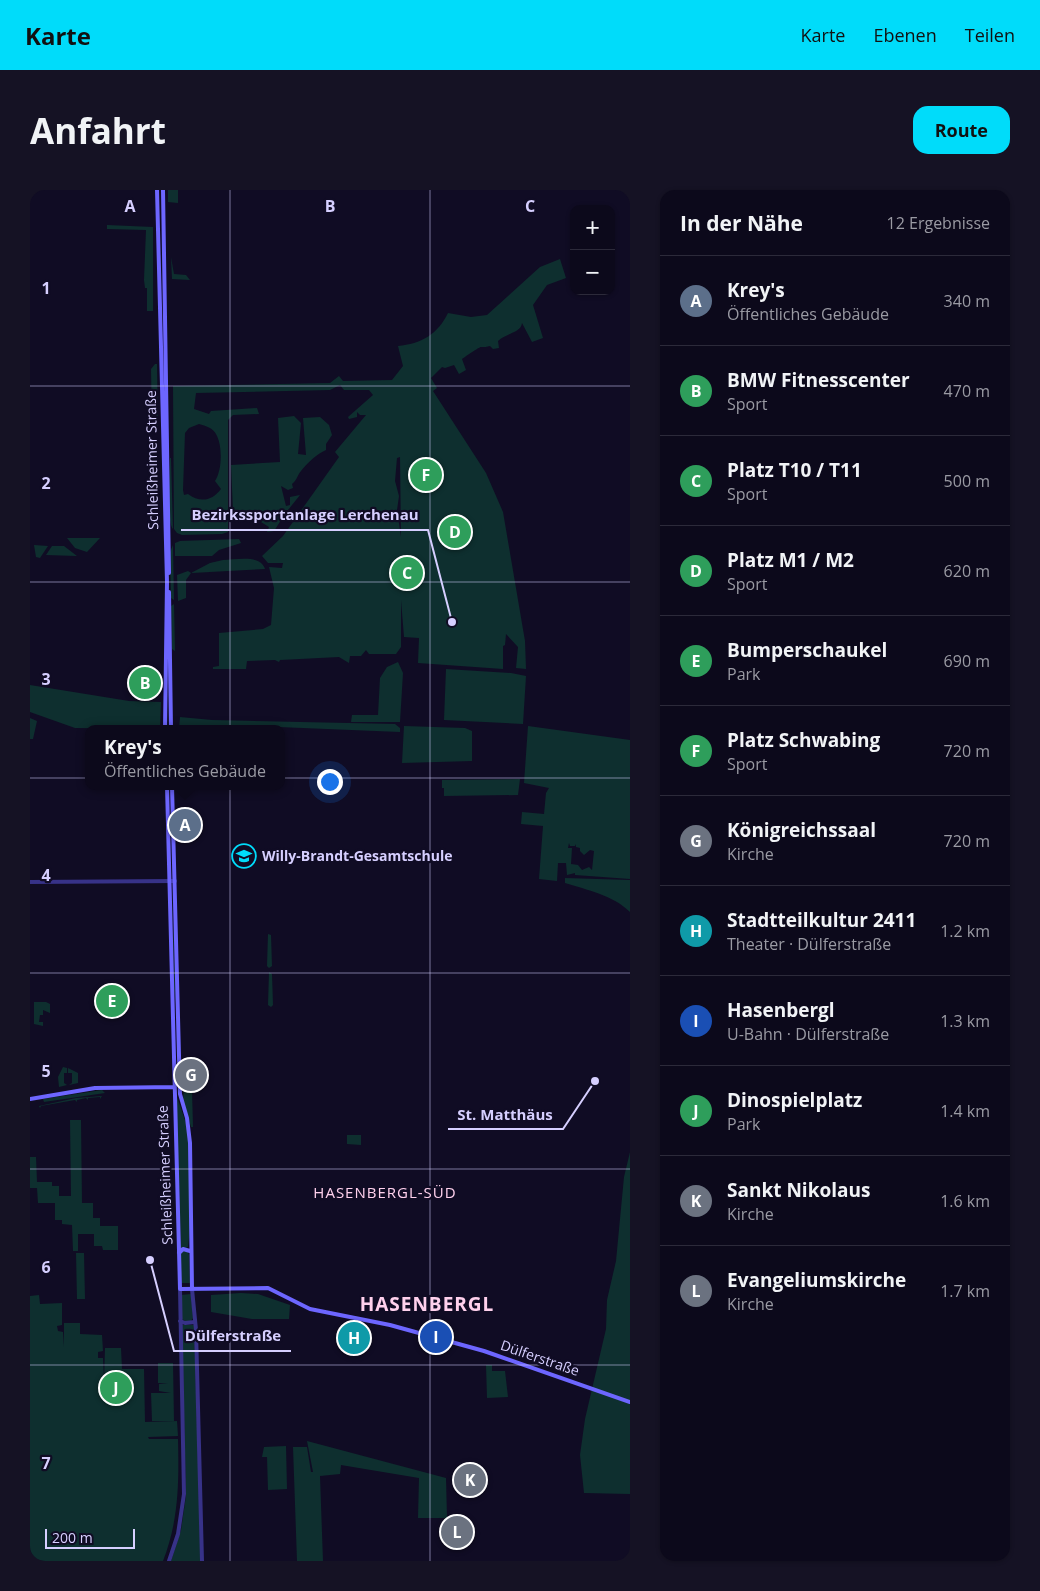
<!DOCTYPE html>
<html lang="de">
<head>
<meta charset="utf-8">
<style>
  :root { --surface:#0c091b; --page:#151224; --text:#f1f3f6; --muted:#9a9aa3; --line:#2c2a3a; --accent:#00dcfa }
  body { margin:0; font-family:"Open Sans",sans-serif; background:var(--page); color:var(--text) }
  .controls { position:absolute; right:15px; top:15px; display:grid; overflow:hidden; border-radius:10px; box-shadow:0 1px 4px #0004 }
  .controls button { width:45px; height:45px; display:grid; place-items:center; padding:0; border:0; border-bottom:1px solid var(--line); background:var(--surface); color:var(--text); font:25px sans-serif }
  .scale { position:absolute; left:15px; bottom:12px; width:90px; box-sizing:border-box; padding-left:5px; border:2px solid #d6cfff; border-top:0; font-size:14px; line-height:18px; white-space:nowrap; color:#d6cfff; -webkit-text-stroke:4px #100c24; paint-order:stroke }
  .you { position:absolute; left:299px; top:591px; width:18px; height:18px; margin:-12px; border:4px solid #fff; border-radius:50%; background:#1a73e8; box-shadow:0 0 0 8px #1a73e833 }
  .badge { display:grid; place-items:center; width:32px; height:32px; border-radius:50%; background:var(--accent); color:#fff; font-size:16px; font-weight:700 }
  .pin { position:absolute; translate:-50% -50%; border:2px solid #fff; box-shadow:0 1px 5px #0006 }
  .popup { position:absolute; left:55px; top:535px; width:200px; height:65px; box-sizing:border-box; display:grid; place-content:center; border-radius:10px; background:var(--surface); filter:drop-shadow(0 1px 4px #0005); font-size:16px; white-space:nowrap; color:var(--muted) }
  .popup b { font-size:19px; color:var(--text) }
  .popup::after { content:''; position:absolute; left:50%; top:100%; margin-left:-10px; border:10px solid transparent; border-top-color:var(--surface) }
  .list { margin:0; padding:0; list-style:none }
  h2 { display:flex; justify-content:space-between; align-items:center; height:65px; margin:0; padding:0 20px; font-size:21px }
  h2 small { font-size:16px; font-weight:400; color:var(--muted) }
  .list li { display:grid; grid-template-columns:32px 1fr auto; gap:15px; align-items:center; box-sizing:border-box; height:90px; padding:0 20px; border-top:1px solid var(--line) }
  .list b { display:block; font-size:19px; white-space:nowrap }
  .list p { margin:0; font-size:16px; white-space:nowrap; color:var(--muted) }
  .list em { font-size:16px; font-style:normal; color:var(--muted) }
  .map { position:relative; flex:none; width:600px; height:1371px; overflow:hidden; border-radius:15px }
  header { display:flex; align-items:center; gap:30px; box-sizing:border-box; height:70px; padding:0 25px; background:var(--accent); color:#111 }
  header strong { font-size:24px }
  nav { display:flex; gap:28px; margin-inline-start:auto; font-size:18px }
  .intro { display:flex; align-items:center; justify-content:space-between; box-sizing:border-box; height:120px; padding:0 30px }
  h1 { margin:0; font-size:35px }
  .button { padding:12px 22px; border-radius:15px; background:var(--accent); color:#111; font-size:18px; font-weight:700 }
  main { display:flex; gap:30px; padding:0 30px }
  aside { flex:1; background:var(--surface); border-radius:15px; box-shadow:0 1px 4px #0004 }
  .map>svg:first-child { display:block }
</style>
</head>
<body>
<header>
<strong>Karte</strong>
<nav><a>Karte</a><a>Ebenen</a><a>Teilen</a></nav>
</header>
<div class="intro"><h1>Anfahrt</h1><a class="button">Route</a></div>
<main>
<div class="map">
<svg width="600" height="1371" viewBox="0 0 600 1371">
  <rect width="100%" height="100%" fill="#100c24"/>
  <!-- green -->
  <path fill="#0e2f2f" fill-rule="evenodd" d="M138 0H148V13L138 12Z
    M77 35 123 37V121H117V98H115L114 90 116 40 77 39Z
    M141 67 144 84 156 85 160 90 142 89Z
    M530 69 536 88 517 95 503 115 513 148 502 152 492 133C491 143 476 143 468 151L469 158 463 159 460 156C457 157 454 157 451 157 449 157 435 167 432 169L436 180 429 184 424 175 415 178 412 177 401 188 407 198 403 201 456 283 473 322 495 451 496 479 486 478 488 457 476 444 475 455 473 456V479L388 473 389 448 374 447 371 410V457L366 464H339L336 460 331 466H320L319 473 309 467 250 470 249 472 245 470 217 471 216 479H183V477L189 476V443L233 439 241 435 244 398 239 377 252 378 253 373H238L232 366 253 346 309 267 305 262 336 225H330L327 222V227L319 229 318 227 343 205 339 200H314L310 195 300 200 166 203 164 219 179 224 181 221 227 218 229 224 203 225 198 230V342L192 344 152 345 147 343 144 339 143 196 300 193 309 186 313 191 362 190 373 176 368 156C391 154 408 144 418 123L441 127 457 125 510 77ZM169 234C176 236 183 238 186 244 193 256 192 281 185 291L191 299C182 311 170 313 158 304L154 305 153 300 155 243 159 238ZM370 267 371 347 367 320 369 306 365 291 367 268Z
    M125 174H127L128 242 122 237 121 179Z
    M264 226 271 233 268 264 276 265 273 228 290 227 299 235 302 245 296 254V260C287 264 277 273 271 281 267 286 267 290 262 294L263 298 258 300 251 296 256 316 260 315V307L270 305 258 320H252L253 327 244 341 237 342 239 337 231 332 236 327 231 321H203L201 275 250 272 248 228Z
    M140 268H141L143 339C136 331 140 282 140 268Z
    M37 348H70L57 362 45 358Z
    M209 349 211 353 189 360 182 366H145V353L150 351Z
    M4 355 18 356 10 368 6 367Z
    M143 355 144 410 141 408 140 362Z
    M22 356H34L47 366 16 365Z
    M193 370C206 370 230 364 235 379L161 383 156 390V408L148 411 147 385 158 381 161 383 180 373Z
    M144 414 145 461 142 459 141 416Z
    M368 472 373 483 370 532H321L322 525H348L350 488 357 477Z
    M416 479 481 483 496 486 493 534 414 530Z
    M0 495 99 511 131 512 130 539 45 538 0 522Z
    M150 527 182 530 365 534 370 538V542L202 535 199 539H149Z
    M0 528 7 531 3 549H0Z
    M374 536 435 538 442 541V571L372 573Z
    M498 536 600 550V689L545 685V683L537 685 536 673H528L527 691 509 689 513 636 491 634 492 622 514 624 516 603 519 598 494 593ZM539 653 540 656H545L546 654V657L550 658V661L554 665 560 660 564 661 562 680 559 677 552 680 548 675 541 674 542 658H538Z
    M490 589 488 605 414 606V598H412V590Z
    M535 688 600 690V722C583 705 557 700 535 693Z
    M142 697 146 814 144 800Z
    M238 744 241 745 242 776 239 778 237 776Z
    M239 782 242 784 243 815 241 817 238 815Z
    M4 812H16L20 814V823L13 820V825H10L9 832H13V836L4 834Z
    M33 877 37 878V883H34V893L37 895 29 897 28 887Z
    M38 878 48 883V893L39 895 42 893V883H38Z
    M72 900 75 903 14 912 13 909Z
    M154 900H162L163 937H161L153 909Z
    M146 904 158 939 161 1031 158 1057 151 1059Z
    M72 906 70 909V907L58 908V910L56 908 47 910V912L45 910 11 916 10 918 9 916 46 908Z
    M40 930H51L52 1013H63V1028H70V1036H88V1060H73L72 1056H64V1044H48V1061H43L42 1035 32 1034V1030H25V1013H8L7 998H0V967H6L7 992H22V996H29V1006H41Z
    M317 945H331V955L317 954Z
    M600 962V1304L554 1303 550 1265 555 1229 576 1139 577 1110 586 1071 594 987Z
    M153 1061 158 1062 159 1065 160 1093H151V1063Z
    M46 1063H54L55 1109H47Z
    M211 1103 228 1104 260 1115 259 1129H222L181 1122V1105Z
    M161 1104 163 1128 161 1131H155L152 1129 151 1105Z
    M9 1105 10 1114 32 1113V1135L27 1136 28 1141 33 1142 34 1157V1133H50V1144L72 1145 73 1161 68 1162V1168H73L74 1191 75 1158H91L92 1179H114L115 1232 147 1231 148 1246 118 1247 119 1249H148C149 1292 149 1330 133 1371H0V1106Z
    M152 1135H164L171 1371H141L151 1340 156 1306Z
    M128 1173H143L144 1231H122L121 1203H141L129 1201V1194L138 1193H128Z
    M456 1175H462V1181H475L478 1207 457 1208Z
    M277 1251 416 1288 417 1328H388L389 1288 311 1275 310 1284 290 1286 293 1371H267L263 1257H277L281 1282H283Z
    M256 1256 257 1299 238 1300 237 1267H232L234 1257Z"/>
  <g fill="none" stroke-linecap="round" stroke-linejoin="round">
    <!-- tertiary -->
    <path stroke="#373288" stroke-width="4" d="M0 692 145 691
      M162 1099 166 1140 172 1371
      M150 1131 155 1133 165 1132
      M139 1371 148 1344 154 1304 150 1099"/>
    <!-- secondary -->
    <path stroke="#6d66ff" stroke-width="4" d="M127 0 137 392 135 539
      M133 0 139 383
      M139 402 141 539
      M137 596 150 1099 238 1098 280 1119 360 1135 454 1161 600 1212
      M142 596 150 904 157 928 160 953 162 1099
      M0 909 65 898 145 897
      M149 1063 153 1059 160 1061"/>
  </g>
  <!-- grid -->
  <path fill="none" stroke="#d6cfff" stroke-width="1" stroke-opacity="0.55" d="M200 0V1371M400 0V1371M0 196H600M0 392H600M0 588H600M0 783H600M0 979H600M0 1175H600"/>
  <!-- icons -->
  <defs>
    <g id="school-ring" transform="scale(1.25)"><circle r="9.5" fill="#100c24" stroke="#00dcfa" stroke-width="1.5"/><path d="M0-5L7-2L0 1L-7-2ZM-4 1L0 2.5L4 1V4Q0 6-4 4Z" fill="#00dcfa"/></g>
  </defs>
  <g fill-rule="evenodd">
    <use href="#school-ring" x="214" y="666"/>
  </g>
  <g text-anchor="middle" stroke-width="4.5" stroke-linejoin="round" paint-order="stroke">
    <!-- street labels -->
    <g font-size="14" fill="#d6cfff" stroke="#100c24">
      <text transform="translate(122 270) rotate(-91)" y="5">Schleißheimer Straße</text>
      <text transform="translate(135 985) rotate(-92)" y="5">Schleißheimer Straße</text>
      <text transform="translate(510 1168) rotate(19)" y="5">Dülferstraße</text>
    </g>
    <!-- poi labels -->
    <g font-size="14" font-weight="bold" fill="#d6cfff" stroke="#100c24" text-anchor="start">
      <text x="232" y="671">Willy-Brandt-Gesamtschule</text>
    </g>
    <!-- neighbourhood labels -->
    <g font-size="15" letter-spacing="1" fill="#ffd1ed" stroke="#100c24">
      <text x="355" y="1008">HASENBERGL-SÜD</text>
    </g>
    <!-- district labels -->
    <g font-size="19" font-weight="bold" letter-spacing="1" fill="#ffd1ed" stroke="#100c24">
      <text x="397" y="1121">HASENBERGL</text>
    </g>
  </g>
  <g font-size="16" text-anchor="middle" font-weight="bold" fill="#d6cfff" stroke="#100c24" stroke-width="4.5" stroke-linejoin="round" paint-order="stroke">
    <text x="100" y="22">A</text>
    <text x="300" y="22">B</text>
    <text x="500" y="22">C</text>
    <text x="16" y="104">1</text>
    <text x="16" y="299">2</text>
    <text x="16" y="495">3</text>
    <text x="16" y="691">4</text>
    <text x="16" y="887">5</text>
    <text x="16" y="1083">6</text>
    <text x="16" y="1279">7</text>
  </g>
  <!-- callouts -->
  <path fill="none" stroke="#d6cfff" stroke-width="2" d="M422 432L398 340H151M565 891L533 939H418M120 1070L144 1161H261"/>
  <g fill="#d6cfff" stroke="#100c24" stroke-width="2">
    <circle cx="422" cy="432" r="5"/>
    <circle cx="565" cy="891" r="5"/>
    <circle cx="120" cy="1070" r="5"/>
  </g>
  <g font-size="15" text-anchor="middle" font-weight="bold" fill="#d6cfff" stroke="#100c24" stroke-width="4.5" stroke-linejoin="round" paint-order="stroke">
    <text x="275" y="330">Bezirkssportanlage Lerchenau</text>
    <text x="475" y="930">St. Matthäus</text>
    <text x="203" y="1151">Dülferstraße</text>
  </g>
</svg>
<div class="controls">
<button>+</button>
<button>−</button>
</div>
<div class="scale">200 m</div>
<div class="you"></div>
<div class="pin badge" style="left:155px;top:635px;background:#5c6f8a">A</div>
<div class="popup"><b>Krey's</b>Öffentliches Gebäude</div>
<div class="pin badge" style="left:115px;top:493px;background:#2e9e5b">B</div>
<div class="pin badge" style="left:377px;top:383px;background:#2e9e5b">C</div>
<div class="pin badge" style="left:425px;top:342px;background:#2e9e5b">D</div>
<div class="pin badge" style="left:82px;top:811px;background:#2e9e5b">E</div>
<div class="pin badge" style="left:396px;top:285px;background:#2e9e5b">F</div>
<div class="pin badge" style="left:161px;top:885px;background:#6b7280">G</div>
<div class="pin badge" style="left:324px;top:1148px;background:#0f9aa8">H</div>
<div class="pin badge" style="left:406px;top:1147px;background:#1a4fb4">I</div>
<div class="pin badge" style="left:86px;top:1198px;background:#2e9e5b">J</div>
<div class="pin badge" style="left:440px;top:1290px;background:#6b7280">K</div>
<div class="pin badge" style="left:427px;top:1342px;background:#6b7280">L</div>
</div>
<aside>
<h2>In der Nähe<small>12 Ergebnisse</small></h2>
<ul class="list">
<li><span class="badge" style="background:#5c6f8a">A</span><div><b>Krey's</b><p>Öffentliches Gebäude</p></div><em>340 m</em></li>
<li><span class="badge" style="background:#2e9e5b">B</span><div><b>BMW Fitnesscenter</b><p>Sport</p></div><em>470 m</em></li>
<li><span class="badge" style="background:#2e9e5b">C</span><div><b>Platz T10 / T11</b><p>Sport</p></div><em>500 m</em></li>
<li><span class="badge" style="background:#2e9e5b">D</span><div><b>Platz M1 / M2</b><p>Sport</p></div><em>620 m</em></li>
<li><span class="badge" style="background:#2e9e5b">E</span><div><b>Bumperschaukel</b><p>Park</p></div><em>690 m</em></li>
<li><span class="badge" style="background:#2e9e5b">F</span><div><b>Platz Schwabing</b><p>Sport</p></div><em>720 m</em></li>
<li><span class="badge" style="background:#6b7280">G</span><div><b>Königreichssaal</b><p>Kirche</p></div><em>720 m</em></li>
<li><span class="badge" style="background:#0f9aa8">H</span><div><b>Stadtteilkultur 2411</b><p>Theater · Dülferstraße</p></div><em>1.2 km</em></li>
<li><span class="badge" style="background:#1a4fb4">I</span><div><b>Hasenbergl</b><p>U-Bahn · Dülferstraße</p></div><em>1.3 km</em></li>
<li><span class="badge" style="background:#2e9e5b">J</span><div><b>Dinospielplatz</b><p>Park</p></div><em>1.4 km</em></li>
<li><span class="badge" style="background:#6b7280">K</span><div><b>Sankt Nikolaus</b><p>Kirche</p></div><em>1.6 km</em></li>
<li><span class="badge" style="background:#6b7280">L</span><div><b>Evangeliumskirche</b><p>Kirche</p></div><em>1.7 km</em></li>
</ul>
</aside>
</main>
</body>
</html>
